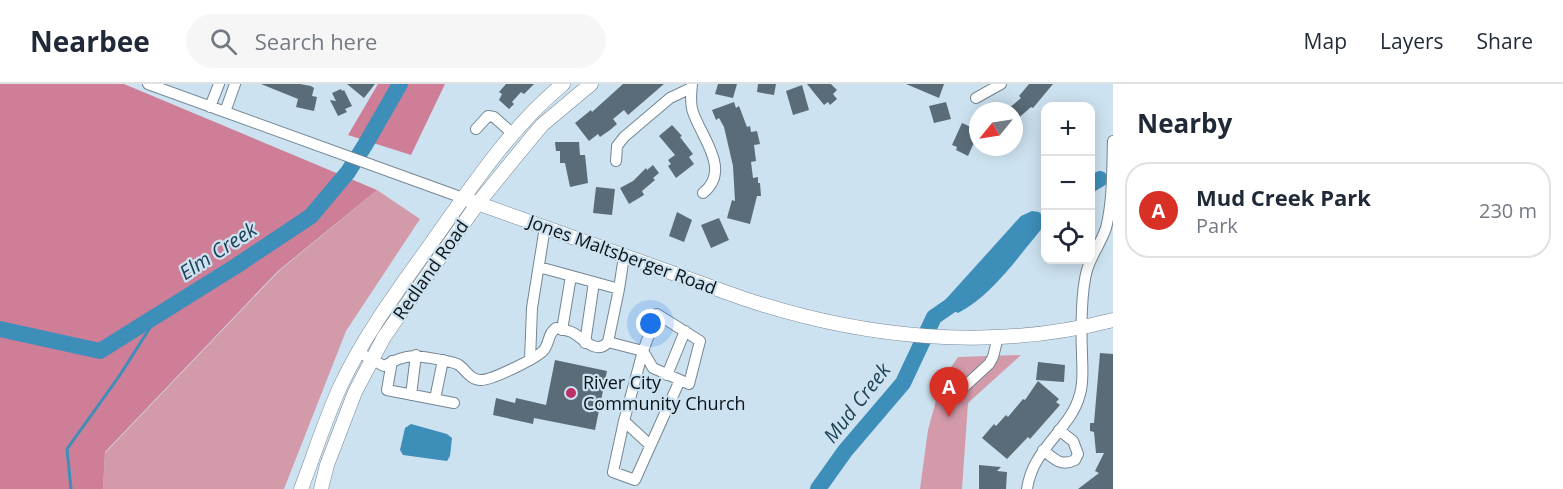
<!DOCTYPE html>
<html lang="en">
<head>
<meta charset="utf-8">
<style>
  :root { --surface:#fff; --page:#f6f6f7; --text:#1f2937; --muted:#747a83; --line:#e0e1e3; --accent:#d93025 }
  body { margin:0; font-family:"Open Sans",sans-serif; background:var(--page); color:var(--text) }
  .controls { position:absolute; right:18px; top:18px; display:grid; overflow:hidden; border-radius:12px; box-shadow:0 3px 15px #0003 }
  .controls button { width:54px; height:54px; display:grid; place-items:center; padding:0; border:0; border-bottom:2px solid var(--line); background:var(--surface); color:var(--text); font:30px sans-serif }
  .compass { position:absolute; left:969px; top:18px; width:54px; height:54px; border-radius:50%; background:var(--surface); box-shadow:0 3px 15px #0003; rotate:240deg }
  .you { position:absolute; left:651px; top:240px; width:21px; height:21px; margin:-15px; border:4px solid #fff; border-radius:50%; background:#1a73e8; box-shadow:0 0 0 9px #1a73e833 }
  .badge { display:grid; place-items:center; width:39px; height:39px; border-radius:50%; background:var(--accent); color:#fff; font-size:20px; font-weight:700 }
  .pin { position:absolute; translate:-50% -50px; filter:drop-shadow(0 2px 3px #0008) }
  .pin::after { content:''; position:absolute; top:32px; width:21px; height:18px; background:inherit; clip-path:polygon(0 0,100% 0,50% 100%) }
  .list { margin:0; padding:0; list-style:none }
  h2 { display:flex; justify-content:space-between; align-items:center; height:78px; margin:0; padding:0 24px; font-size:26px }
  h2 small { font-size:20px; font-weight:400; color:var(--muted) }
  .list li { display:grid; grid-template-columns:39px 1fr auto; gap:18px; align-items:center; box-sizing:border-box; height:96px; margin:0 12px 12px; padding:0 12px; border:2px solid var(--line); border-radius:24px }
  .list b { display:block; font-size:22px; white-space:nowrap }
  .list p { margin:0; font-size:20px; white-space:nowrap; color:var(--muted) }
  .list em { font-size:20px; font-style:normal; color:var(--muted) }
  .icon { flex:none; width:33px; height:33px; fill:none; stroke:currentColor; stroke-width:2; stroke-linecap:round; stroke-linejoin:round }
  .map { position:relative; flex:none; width:1113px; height:405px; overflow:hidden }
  header { display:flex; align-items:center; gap:36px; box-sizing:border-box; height:84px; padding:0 30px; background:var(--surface); border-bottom:2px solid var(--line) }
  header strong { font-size:28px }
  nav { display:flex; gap:33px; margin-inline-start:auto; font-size:21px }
  .search { width:420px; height:54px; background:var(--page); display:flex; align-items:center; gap:15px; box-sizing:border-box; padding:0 21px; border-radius:33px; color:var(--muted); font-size:22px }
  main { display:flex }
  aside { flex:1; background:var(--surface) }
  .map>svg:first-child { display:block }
</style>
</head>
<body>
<header>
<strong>Nearbee</strong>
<div class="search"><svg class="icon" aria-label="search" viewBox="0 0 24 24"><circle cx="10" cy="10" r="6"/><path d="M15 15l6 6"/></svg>Search here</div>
<nav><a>Map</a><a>Layers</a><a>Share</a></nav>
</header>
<main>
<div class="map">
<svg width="1113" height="405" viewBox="0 0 1113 405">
  <rect width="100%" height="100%" fill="#cde2f0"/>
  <!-- green -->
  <path fill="#d39aaa" d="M377 106 420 135 346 247 284 405H103L105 369 279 187Z
    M1021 271 968 319 962 405H920L928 346 941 298 958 273Z"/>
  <!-- forest -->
  <path fill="#ce7e96" d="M0 0H124L377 106 278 187 105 368 103 405H0Z
    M378 0H445L411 71 348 51Z"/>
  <!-- water -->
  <path fill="#3e8eba" d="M1032 127 1039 128 1045 134 1044 142C1020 170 992 212 958 229L943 221 946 215 1021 132Z
    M411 340 447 350 452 354 450 372 447 377 403 371 400 366 405 344Z"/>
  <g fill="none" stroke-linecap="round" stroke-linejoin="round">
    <!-- stream -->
    <path stroke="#3e8eba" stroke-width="3" d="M71 405 67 365 120 291 158 231"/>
    <!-- river -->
    <path stroke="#3e8eba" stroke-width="16" d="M1090 101 1100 95
      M0 245 100 267 236 182 311 132 348 88 365 61 400 0
      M818 405 845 367 903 299 934 233 966 211"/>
  </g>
  <!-- building -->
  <path fill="#596c78" d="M261 0H300L311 2 314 4 312 12 317 13 314 27 296 23 298 15Z
    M347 0H375L364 14Z
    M506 0H534L524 10 521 8 512 18 514 20 509 25 499 16 502 10 499 8Z
    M623 0H664L628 31 624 26 613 35 617 40 610 46 600 53 598 50 589 57 575 39 591 26 592 28Z
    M718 0H737L733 14 715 10Z
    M758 0H776L774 11 757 8Z
    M807 0H831L837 6 833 10 837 15 830 21 828 18 824 21Z
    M906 0H944L939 14Z
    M1029 0H1053L1033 24 1031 23 1014 38V27H1006L1021 14 1019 12Z
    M802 1 809 26 793 31 786 7Z
    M341 5 342 7 344 6 352 22 345 25 347 28 338 32 330 16 336 17 332 9Z
    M734 18 736 24 739 22 747 43 750 42 751 48 757 47 760 60 754 61 756 77 751 78 753 94 758 93V99H760L761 112H757L750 140 727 134 732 116 735 117 733 82 724 43 719 34 716 36 712 26Z
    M946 18 951 35 934 39 929 22Z
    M962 39 971 43 969 48 977 52 968 72 956 66 957 63 952 61Z
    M672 41 682 52 680 53 693 70 689 73 694 80 676 94 668 82 671 80 668 76 675 71 659 52Z
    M555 58H579L580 71H585L588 99 570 103 565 79H560V67H556Z
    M653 81 659 89 653 94 655 96 642 107 644 111 629 120 620 104 633 97 646 84 647 86Z
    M596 103 615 105 612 131 593 129Z
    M677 128 692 136 684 158 669 152Z
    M719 134 729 156 711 164 701 141Z
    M1100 269 1113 270V405H1078L1099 389 1095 387 1104 369H1096L1094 348 1090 347V339H1094Z
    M555 276 607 287 595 346 534 334 533 340 493 331 496 314 515 319 516 314 546 321Z
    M1038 278 1065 281 1064 298 1036 296Z
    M1038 297 1059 315 1056 318 1060 321 1030 355 1028 353 1007 375 982 354 994 340 996 342 1006 331 1008 333 1023 315 1025 316Z
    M979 381 1001 383 997 387 1007 388 1006 405H979Z"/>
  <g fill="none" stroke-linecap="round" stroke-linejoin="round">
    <!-- minor casing -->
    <g stroke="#738693" stroke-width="12">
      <path id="minor" d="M148 0 463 114
        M692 0C691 9 690 20 693 28 701 53 732 86 703 109
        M976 14 1001 0
        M210 23 219 0
        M225 28 235 0
        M476 45 488 32 494 33 512 49
        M616 77 617 62 624 53 670 14 691 4
        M539 183 619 205
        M562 246 571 192
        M608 258 643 267 657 230 700 257 689 300 653 284 643 267
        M585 259 594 198
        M643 267 624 337 613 388 635 396 680 296
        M358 268 384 282C407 269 417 271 441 276 447 277 454 278 459 281 466 286 470 296 481 296 492 296 535 275 543 267 550 260 547 250 556 244 562 246 570 246 575 250 584 256 598 271 608 258L619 205 624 172
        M530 276 532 224 545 143
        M392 277 387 306 454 319
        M667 291 685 247
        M411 311 416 271
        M953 313 989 280 993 273 998 253
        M435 315 443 276
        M624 337 650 361
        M1043 366C1054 375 1061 383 1075 376L1078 370 1073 357 1059 346
        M1027 405C1033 363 1071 346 1080 310 1084 297 1082 282 1082 269 1081 247 1081 207 1087 186 1091 172 1101 159 1106 144 1113 116 1112 86 1113 57"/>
    </g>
    <!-- major casing -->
    <g stroke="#738693" stroke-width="15">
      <path id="major" d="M463 114 742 214C861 254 990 268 1113 236
        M301 405C314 371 325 336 340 303 365 249 401 202 435 154 474 99 511 43 563 0
        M321 405 327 381 355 308 384 253 478 119 527 59 542 41 591 0"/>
    </g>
    <!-- minor -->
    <use href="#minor" stroke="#fff" stroke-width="10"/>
    <!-- major -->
    <use href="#major" stroke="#fff" stroke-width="14"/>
  </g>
  <!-- markers -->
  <circle fill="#bb3069" stroke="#cde2f0" stroke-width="2" cx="571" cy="309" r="6"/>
  <g text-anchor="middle" stroke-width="4.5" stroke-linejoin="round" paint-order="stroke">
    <!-- street labels -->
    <g font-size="18" fill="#0c1418" stroke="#cde2f0">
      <text transform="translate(622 171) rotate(20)" y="6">Jones Maltsberger Road</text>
      <text transform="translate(431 186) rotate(-55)" y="6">Redland Road</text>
    </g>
    <!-- poi labels -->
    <g font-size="18" fill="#0c1418" stroke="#cde2f0" text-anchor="start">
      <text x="583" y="305">River City<tspan x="583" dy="21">Community Church</tspan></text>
    </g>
    <!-- water labels -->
    <g font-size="20" font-style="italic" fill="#1d3f53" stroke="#cde2f0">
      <text transform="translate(218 167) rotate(-33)" y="7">Elm Creek</text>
      <text transform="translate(857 319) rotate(-52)" y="7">Mud Creek</text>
    </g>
  </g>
</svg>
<div class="controls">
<button>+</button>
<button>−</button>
<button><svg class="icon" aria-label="locate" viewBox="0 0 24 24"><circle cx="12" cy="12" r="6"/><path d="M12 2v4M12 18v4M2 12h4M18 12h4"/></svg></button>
</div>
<svg class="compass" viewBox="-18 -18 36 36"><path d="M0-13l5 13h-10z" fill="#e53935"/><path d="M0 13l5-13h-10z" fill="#747a83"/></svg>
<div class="you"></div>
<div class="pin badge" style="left:949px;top:333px">A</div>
</div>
<aside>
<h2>Nearby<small></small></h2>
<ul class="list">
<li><span class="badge">A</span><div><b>Mud Creek Park</b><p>Park</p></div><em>230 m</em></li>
</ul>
</aside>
</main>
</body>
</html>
